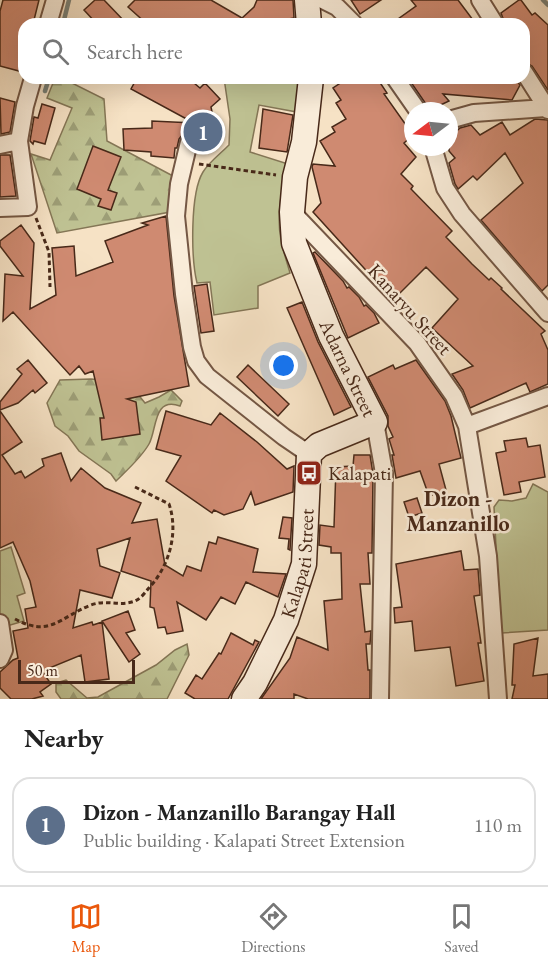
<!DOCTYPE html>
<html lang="en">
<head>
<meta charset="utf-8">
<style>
  :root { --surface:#fff; --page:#f2f2f2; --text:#222; --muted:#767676; --line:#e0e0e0; --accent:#ea580c }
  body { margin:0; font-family:"EB Garamond",serif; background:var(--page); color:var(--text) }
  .compass { position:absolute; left:404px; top:102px; width:54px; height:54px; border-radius:50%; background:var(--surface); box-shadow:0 6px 24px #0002; rotate:254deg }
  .scale { position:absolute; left:18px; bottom:15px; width:117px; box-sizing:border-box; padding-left:6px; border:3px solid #482919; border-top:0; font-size:16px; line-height:21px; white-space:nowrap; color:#482919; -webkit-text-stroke:4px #f9ecd9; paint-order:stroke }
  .you { position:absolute; left:284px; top:366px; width:21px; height:21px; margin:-15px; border:4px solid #fff; border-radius:50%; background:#1a73e8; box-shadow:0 0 0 9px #1a73e833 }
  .badge { display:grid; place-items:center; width:39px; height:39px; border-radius:50%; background:var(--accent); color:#fff; font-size:20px; font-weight:700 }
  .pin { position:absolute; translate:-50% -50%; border:3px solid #fff; box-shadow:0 2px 6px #0006 }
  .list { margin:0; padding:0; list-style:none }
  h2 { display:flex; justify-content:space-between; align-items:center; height:78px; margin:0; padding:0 24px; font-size:26px }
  h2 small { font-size:20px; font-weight:400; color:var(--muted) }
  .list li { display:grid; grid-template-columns:39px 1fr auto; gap:18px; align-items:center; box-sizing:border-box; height:96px; margin:0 12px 12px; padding:0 12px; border:2px solid var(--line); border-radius:18px }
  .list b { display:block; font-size:22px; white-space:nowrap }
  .list p { margin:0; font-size:20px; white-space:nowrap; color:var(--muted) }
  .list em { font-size:20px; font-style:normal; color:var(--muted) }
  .icon { flex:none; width:33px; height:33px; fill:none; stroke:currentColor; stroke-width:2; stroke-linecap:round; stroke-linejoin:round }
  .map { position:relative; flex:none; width:548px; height:699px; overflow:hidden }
  .search { position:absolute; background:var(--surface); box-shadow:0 6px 24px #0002; left:18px; right:18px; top:18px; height:66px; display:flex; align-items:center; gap:15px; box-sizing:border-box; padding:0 21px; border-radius:18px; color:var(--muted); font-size:22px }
  .sheet { height:186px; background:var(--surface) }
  nav { display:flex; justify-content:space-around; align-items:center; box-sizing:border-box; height:84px; border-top:2px solid var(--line); background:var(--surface); font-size:16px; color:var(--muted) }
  nav a { display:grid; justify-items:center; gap:3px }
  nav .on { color:var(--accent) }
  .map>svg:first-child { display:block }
</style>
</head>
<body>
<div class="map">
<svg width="548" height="699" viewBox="0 0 548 699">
  <defs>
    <pattern id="forest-firs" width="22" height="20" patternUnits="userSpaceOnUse" patternTransform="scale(1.5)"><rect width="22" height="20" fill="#bfc293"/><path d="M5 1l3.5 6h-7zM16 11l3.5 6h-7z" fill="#9d9e77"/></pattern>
  </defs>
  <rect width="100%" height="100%" fill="#f6e2c5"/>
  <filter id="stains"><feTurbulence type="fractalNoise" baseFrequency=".00333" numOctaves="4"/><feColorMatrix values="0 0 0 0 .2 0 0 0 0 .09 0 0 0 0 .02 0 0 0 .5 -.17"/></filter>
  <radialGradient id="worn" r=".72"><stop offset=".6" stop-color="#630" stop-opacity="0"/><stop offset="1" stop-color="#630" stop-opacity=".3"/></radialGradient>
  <!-- green -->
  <path fill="#bfc293" stroke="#847656" stroke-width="1.5" d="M224 78H248L250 81 259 78H300L297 112 259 105 250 152 288 164C282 188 276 215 281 240 283 251 287 262 290 273L258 286V308L214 315 210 282 197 283C191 258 190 193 203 172 209 162 221 153 229 145L230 119Z
    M533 484 548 492V630L502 633 498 586 494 507 499 500 512 501 526 498Z
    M11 547 25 593 17 596 24 621 0 628V551Z"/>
  <!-- forest -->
  <path fill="url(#forest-firs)" stroke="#847656" stroke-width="1.5" d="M55 78H62L104 99 107 141 173 176 170 212 57 233 31 154 50 160 72 108 47 98Z
    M91 379 128 382 145 403 159 397 171 390 182 401 180 406C153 396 157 430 149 444 141 458 127 470 116 481L111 474 79 451 68 436 55 426 47 403 60 380Z
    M187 644 189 655 167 699H61L56 692V683L66 680 87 698 98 697 156 665 175 650Z"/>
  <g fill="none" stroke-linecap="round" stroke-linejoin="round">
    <!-- stream -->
    <path stroke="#7b8278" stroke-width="4.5" d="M543 0 548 5
      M63 24 69 0
      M45 91 49 78"/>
  </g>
  <!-- building -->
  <path fill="#cf8a71" stroke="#482919" stroke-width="1.5" d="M3 0H39L33 24H24V54L19 71 0 66V11Z
    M95 0H104L127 24H97L84 10Z
    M135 0H211L242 18 254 7 257 0H293L294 18 262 24H147L128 7Z
    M351 0H381L360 14Z
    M411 0H458L476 24H391L416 6Z
    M519 0H521L532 15 535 13 548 25V90L532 66 524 62V24H505L501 13Z
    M137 78H188L200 88 205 83 220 99 211 107 217 136 214 134 201 146 197 135 189 132 183 125V134L179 139 177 148H175L174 158 151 156V152L124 150 123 129 152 128V121L194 123 131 89Z
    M348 78H377L387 93 384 94 413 135 404 143 416 157 401 174 413 186 411 189 452 231 446 237 472 264 489 280 491 278 502 288 501 289 545 331 541 334 548 350V384L530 392 526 383 470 408 463 390 452 374 473 366 432 328 458 299 426 267 393 300 313 212 321 203 312 167 313 164 335 166 320 141 335 132 332 127 346 119 336 103 341 100 333 88Z
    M408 78H515L520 85 512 100 443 94 449 101 430 110Z
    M0 98 15 102 10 132 1 134Z
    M42 104 55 108 45 144 34 141 33 144 30 141 34 117 38 118Z
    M263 109 293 115 287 152 259 148Z
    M535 119 548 120V285L542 291 481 220 523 183 505 153 477 180 473 176 458 189 455 184 449 163 455 158 449 151V138L460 128 471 125 480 135 502 122 510 135Z
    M93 146 121 157 108 190 117 193 111 210 98 206 101 199 77 189Z
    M0 155H10L16 196 0 197Z
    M166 216 174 296 189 386 127 399 136 402 140 434 102 440 100 418H104L93 371 85 374 79 366 70 375 13 312 3 321 5 274 23 276 0 246V241L21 225 34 243 30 309 56 295 52 248 74 246 76 276 113 262 105 241 148 225 142 223Z
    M315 252 343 281 347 288 349 287 359 297 364 306 366 305 374 313 379 323 348 338 313 253Z
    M207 284 214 331 201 333 194 286Z
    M302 302 318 342 351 407 334 415 287 308Z
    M28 360 47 383 35 393 33 390 18 403 0 410V402L22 374 17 369Z
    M416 360 445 401 451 416 461 458 439 464 446 490 429 496 420 471 396 478 392 455H394L389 439 393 437 388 426V416L368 377 393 365 395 369Z
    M248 365 289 404 278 416 237 377Z
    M0 411 22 442 2 455 15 474 21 471 25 478 44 466 42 459 61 453 71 481 81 468 105 488 141 503 132 523 157 519 165 565 183 576 187 566 201 571 209 542 216 544 218 537 258 549 253 572 286 574 278 597 246 582 235 604 221 597 206 620 177 602 183 631 167 634 165 627 158 628 154 608 150 607 151 581 121 571 130 538 97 549 100 566 120 573 112 598 80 590 73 628 92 622 93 625 102 622 109 679 85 682 81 655 42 671 51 684 40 692 43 696 32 699H11L0 688V672L13 660 18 658 13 631 28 628 25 609 36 607 30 581 13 542 0 548Z
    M166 411 211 425 220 413 257 442 287 469 294 466 293 492 255 505 251 492 243 509 224 515 214 510 212 513 166 481 181 456 156 449Z
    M526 438 528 447 540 445 545 477 519 482 521 492 504 495 496 453 506 451 504 441Z
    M354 455H370L373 474 372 553H368L370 584H360L365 632 371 631 370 644H366L368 670H370V699H308L294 694V699H261L290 658 297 637 328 650 324 601 342 599 341 553H331V547L319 545 320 525 334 527 336 467 353 466Z
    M417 498 422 513 409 517 404 502Z
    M283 517 292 518 290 550 288 549 289 539 279 538Z
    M461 551 464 570 478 569 480 595 474 596 481 643H478L484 681 456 686 450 647 415 651 412 621 395 623 394 608 402 607 396 564Z
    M128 611 135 630 126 633 140 654 129 662 102 621Z
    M231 633 253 645 255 640 259 642 228 699H195L185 693 196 675 202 679 219 653 221 654Z
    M538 638 533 676 548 674V699H512L515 685H512L514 644Z"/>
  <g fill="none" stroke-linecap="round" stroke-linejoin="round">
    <!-- street casing -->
    <g stroke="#745744" stroke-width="20">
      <path id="street" d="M323 0 337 7 354 24
        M480 0 495 24
        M48 24 55 0
        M524 72 548 110
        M395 78 418 111
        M449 120 474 113 546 108
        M189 142 179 184 176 216 184 294 192 347 196 361 207 376 284 437 309 454
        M0 145 19 141
        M433 147 445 188 462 214 548 313
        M0 208 28 207 19 141 25 106 33 78
        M292 212 417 343 454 396 467 426 488 556 498 699
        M375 422 384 473 380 699
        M467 426 548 396
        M0 623 4 650 0 659"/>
    </g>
    <!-- secondary casing -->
    <g stroke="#482919" stroke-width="27">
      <g id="secondary">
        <path d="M307 0 309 24"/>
        <path id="s1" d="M244 699 255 683 286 620 304 564 309 454 319 445 375 422 331 336 294 243 292 212 295 177 304 142 311 78"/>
      </g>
    </g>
    <!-- path -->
    <path stroke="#482919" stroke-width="3" stroke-dasharray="4.5 3" stroke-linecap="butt" d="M199 164 276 175
      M36 218 49 252 50 287
      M15 619C50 638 60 617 91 605 107 599 119 607 135 601 140 599 145 593 148 589 169 567 179 533 169 504L135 487"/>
    <!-- street -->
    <use href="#street" stroke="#f9ecd9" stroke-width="16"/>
    <!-- secondary -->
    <use href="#secondary" stroke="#f9ecd9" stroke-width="24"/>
  </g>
  <!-- icons -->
  <defs>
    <g id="bus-square" transform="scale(1.35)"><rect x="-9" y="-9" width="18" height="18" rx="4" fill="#8f2418" stroke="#f9ecd9"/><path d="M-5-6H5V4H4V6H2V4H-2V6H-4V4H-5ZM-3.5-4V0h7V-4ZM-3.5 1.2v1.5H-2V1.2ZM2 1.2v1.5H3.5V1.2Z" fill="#fff"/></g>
  </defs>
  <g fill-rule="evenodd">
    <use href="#bus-square" x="309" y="473"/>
  </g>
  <g text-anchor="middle" stroke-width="5" stroke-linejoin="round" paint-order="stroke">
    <!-- street labels -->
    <g font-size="20" fill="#482919" stroke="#f9ecd9">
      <text transform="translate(410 309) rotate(48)" y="7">Kanaryu Street</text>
      <text transform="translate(348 368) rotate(64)" y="7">Adarna Street</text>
      <text dy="7" stroke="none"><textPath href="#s1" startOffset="148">Kalapati Street</textPath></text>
    </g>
    <!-- poi labels -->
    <g font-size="20" fill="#482919" stroke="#f9ecd9" text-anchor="start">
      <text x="328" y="480">Kalapati</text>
    </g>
    <!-- quarter labels -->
    <g font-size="22" font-weight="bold" fill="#482919" stroke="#f9ecd9">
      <text x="458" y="506">Dizon -<tspan x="458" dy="25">Manzanillo</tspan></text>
    </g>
  </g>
  <rect width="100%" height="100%" filter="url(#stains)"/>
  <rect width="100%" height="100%" fill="url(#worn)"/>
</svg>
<svg class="compass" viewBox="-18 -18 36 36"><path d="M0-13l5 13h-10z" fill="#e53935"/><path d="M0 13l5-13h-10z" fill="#767676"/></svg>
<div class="scale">50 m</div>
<div class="you"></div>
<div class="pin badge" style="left:203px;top:132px;background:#5c6f8a">1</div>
<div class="search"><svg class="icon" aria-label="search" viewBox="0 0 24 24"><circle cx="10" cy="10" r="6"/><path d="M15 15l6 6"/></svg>Search here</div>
</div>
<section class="sheet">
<h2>Nearby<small></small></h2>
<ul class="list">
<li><span class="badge" style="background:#5c6f8a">1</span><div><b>Dizon - Manzanillo Barangay Hall</b><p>Public building · Kalapati Street Extension</p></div><em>110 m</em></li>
</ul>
</section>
<nav>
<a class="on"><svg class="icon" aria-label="map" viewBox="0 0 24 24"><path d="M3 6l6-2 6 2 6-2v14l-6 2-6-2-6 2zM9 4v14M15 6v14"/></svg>Map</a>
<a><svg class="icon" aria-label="directions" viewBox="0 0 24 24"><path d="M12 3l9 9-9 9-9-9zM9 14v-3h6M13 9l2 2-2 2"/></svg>Directions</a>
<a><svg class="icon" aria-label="saved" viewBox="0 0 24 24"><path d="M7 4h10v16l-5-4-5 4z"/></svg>Saved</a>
</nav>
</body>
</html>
